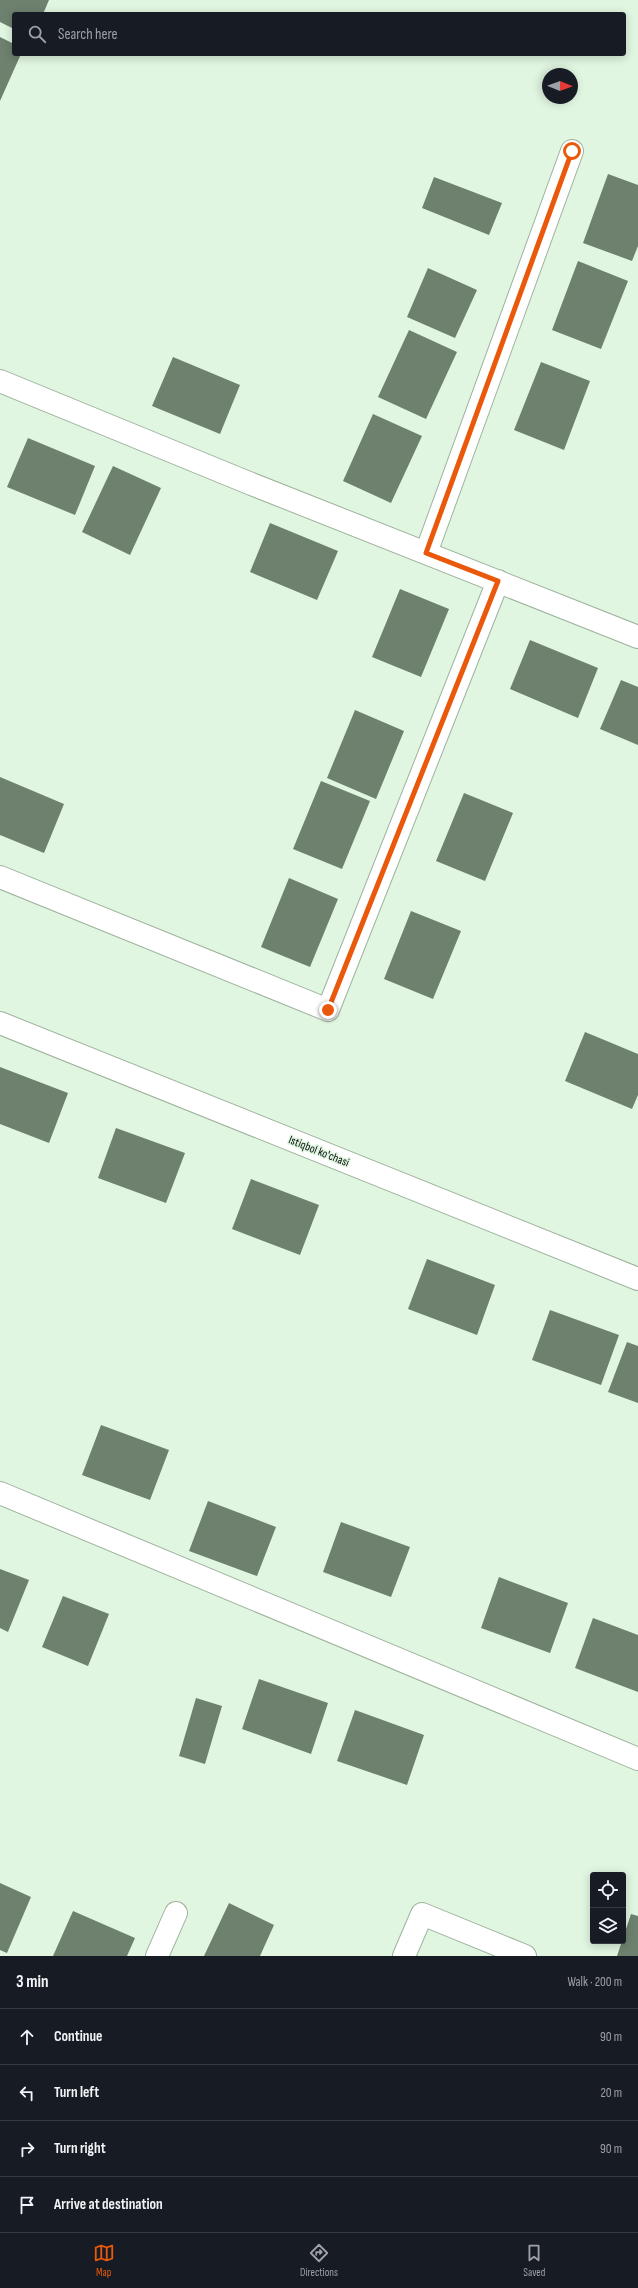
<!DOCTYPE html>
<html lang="en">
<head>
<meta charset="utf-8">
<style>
  :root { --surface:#171b24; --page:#20242c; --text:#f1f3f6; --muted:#9ea1a6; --line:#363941; --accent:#ea580c }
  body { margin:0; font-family:"Sofia Sans Condensed",sans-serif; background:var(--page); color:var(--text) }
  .controls { position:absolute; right:12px; bottom:12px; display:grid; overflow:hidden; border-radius:4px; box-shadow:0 2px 10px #0003 }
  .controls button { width:36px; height:36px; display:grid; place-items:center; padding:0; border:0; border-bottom:1px solid var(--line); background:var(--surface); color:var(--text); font:20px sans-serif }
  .compass { position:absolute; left:542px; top:68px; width:36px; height:36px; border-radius:50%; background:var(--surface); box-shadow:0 2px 10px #0003; rotate:91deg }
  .stop { position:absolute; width:12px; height:12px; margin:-9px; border:3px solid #ea580c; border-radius:50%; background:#fff }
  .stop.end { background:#ea580c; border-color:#fff; box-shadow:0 1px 4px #0008 }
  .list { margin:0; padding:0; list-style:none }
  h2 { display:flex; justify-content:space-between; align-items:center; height:52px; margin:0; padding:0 16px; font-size:17px }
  h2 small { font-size:13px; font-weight:400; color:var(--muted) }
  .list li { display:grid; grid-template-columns:26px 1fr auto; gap:12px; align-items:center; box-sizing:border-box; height:56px; padding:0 16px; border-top:1px solid var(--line) }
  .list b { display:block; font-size:15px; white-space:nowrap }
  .list em { font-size:13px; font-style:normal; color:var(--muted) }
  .icon { flex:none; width:22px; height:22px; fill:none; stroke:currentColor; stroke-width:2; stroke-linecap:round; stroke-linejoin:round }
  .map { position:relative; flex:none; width:638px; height:1956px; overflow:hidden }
  .search { position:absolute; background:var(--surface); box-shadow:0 2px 10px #0003; left:12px; right:12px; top:12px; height:44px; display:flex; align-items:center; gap:10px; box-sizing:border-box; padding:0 14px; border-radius:4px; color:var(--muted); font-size:15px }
  .sheet { height:276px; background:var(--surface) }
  nav { display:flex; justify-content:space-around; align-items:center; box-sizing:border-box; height:56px; border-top:1px solid var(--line); background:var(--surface); font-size:11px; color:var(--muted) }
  nav a { display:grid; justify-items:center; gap:2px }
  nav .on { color:var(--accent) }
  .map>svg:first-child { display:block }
</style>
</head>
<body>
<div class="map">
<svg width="638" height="1956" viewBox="0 0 638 1956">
  <rect width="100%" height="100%" fill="#e0f6e1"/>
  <!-- building -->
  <path fill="#6e816e" d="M0 0H49L43 14H14V29L0 22Z
    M0 37 14 44V54H21L0 101Z
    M608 174 638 185V246L632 261 583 243Z
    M434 177 502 203 489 235 422 208Z
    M578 261 628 281 601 349 552 330Z
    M428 268 477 290 455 338 407 317Z
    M409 330 457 352 426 419 378 397Z
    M173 357 240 385 220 434 152 406Z
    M541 362 590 381 564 450 514 430Z
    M373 414 422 436 391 503 343 481Z
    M28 438 95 466 75 515 7 487Z
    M113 466 161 488 130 555 82 532Z
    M270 523 338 551 317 600 250 572Z
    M400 589 449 609 421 677 372 657Z
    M530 640 598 668 578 718 510 689Z
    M621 680 638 687V745L600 729Z
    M355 710 404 731 376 799 327 778Z
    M0 777 64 804 44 853 0 835Z
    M321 781 370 801 342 869 293 849Z
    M464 793 513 813 485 881 436 861Z
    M289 878 338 899 310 967 261 947Z
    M411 911 461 931 433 999 384 979Z
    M585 1032 638 1054V1095L632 1109 565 1081Z
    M0 1067 68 1093 49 1143 0 1124Z
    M116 1128 185 1153 166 1203 98 1178Z
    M251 1179 319 1205 300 1255 232 1229Z
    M427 1259 495 1285 477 1335 408 1309Z
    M550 1310 619 1335 601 1385 532 1360Z
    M627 1342 638 1346V1403L608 1392Z
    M101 1425 169 1450 150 1500 82 1475Z
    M208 1501 276 1527 257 1576 189 1551Z
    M341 1522 410 1547 391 1597 323 1572Z
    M0 1569 29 1580 8 1632 0 1628Z
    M499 1577 568 1603 550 1653 481 1628Z
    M63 1596 109 1614 88 1666 42 1647Z
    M593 1618 638 1635V1692L575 1668Z
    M259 1679 328 1703 311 1754 242 1729Z
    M196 1698 222 1706 205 1764 179 1756Z
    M355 1710 424 1735 407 1785 337 1761Z
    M0 1883 31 1897 7 1953 0 1950Z
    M229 1903 274 1925 260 1956H204Z
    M73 1911 135 1938 127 1956H53Z
    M631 1914 638 1916V1956H617Z"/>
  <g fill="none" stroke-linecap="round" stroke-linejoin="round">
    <!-- minor casing -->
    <g stroke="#9eb29e" stroke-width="24">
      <path id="minor" d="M0 381 249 483 638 637
        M426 553 572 151
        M0 877 328 1010 498 581
        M0 1023 638 1279
        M0 1493 638 1759
        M157 1956 176 1913
        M404 1956 422 1914 525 1956"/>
    </g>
    <!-- minor -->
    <use href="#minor" stroke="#fff" stroke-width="22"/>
  </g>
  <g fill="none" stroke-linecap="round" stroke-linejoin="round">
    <!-- route -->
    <path stroke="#ea580c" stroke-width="5" d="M328 1010 498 581 426 553 572 151"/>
  </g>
  <g text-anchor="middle" stroke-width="3" stroke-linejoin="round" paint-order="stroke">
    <!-- street labels -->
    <g font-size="12" fill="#091009" stroke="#e0f6e1">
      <text transform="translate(319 1151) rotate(22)" y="4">Istiqbol ko'chasi</text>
    </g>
  </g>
</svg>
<div class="controls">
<button><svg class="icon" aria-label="locate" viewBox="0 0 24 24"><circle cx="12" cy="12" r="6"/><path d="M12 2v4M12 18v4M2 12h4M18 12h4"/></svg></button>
<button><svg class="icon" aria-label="layers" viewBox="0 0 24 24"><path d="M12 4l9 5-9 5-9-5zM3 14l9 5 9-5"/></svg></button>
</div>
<svg class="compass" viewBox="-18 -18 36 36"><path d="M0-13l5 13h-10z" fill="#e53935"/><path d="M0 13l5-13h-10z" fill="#9ea1a6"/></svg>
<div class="stop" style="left:572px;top:151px"></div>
<div class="stop end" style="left:328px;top:1010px"></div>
<div class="search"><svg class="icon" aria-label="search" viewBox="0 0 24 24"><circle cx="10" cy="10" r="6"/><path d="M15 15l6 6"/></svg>Search here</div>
</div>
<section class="sheet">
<h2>3 min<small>Walk · 200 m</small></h2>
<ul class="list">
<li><svg class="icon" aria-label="ahead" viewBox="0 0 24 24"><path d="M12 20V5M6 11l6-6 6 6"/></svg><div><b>Continue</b></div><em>90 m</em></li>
<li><svg class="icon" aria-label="left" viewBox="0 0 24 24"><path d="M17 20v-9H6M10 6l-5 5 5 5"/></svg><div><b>Turn left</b></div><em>20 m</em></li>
<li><svg class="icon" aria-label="right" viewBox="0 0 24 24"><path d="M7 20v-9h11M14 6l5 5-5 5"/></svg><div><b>Turn right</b></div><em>90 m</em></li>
<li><svg class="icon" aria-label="arrive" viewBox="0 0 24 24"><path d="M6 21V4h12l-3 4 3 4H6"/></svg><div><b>Arrive at destination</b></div></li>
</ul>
</section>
<nav>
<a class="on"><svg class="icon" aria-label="map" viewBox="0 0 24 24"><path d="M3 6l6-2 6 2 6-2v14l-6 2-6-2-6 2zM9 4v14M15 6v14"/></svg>Map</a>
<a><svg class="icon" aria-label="directions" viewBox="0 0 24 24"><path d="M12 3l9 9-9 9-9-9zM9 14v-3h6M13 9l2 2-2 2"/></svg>Directions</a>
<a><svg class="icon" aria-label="saved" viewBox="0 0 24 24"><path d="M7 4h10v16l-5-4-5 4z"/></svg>Saved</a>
</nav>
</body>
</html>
